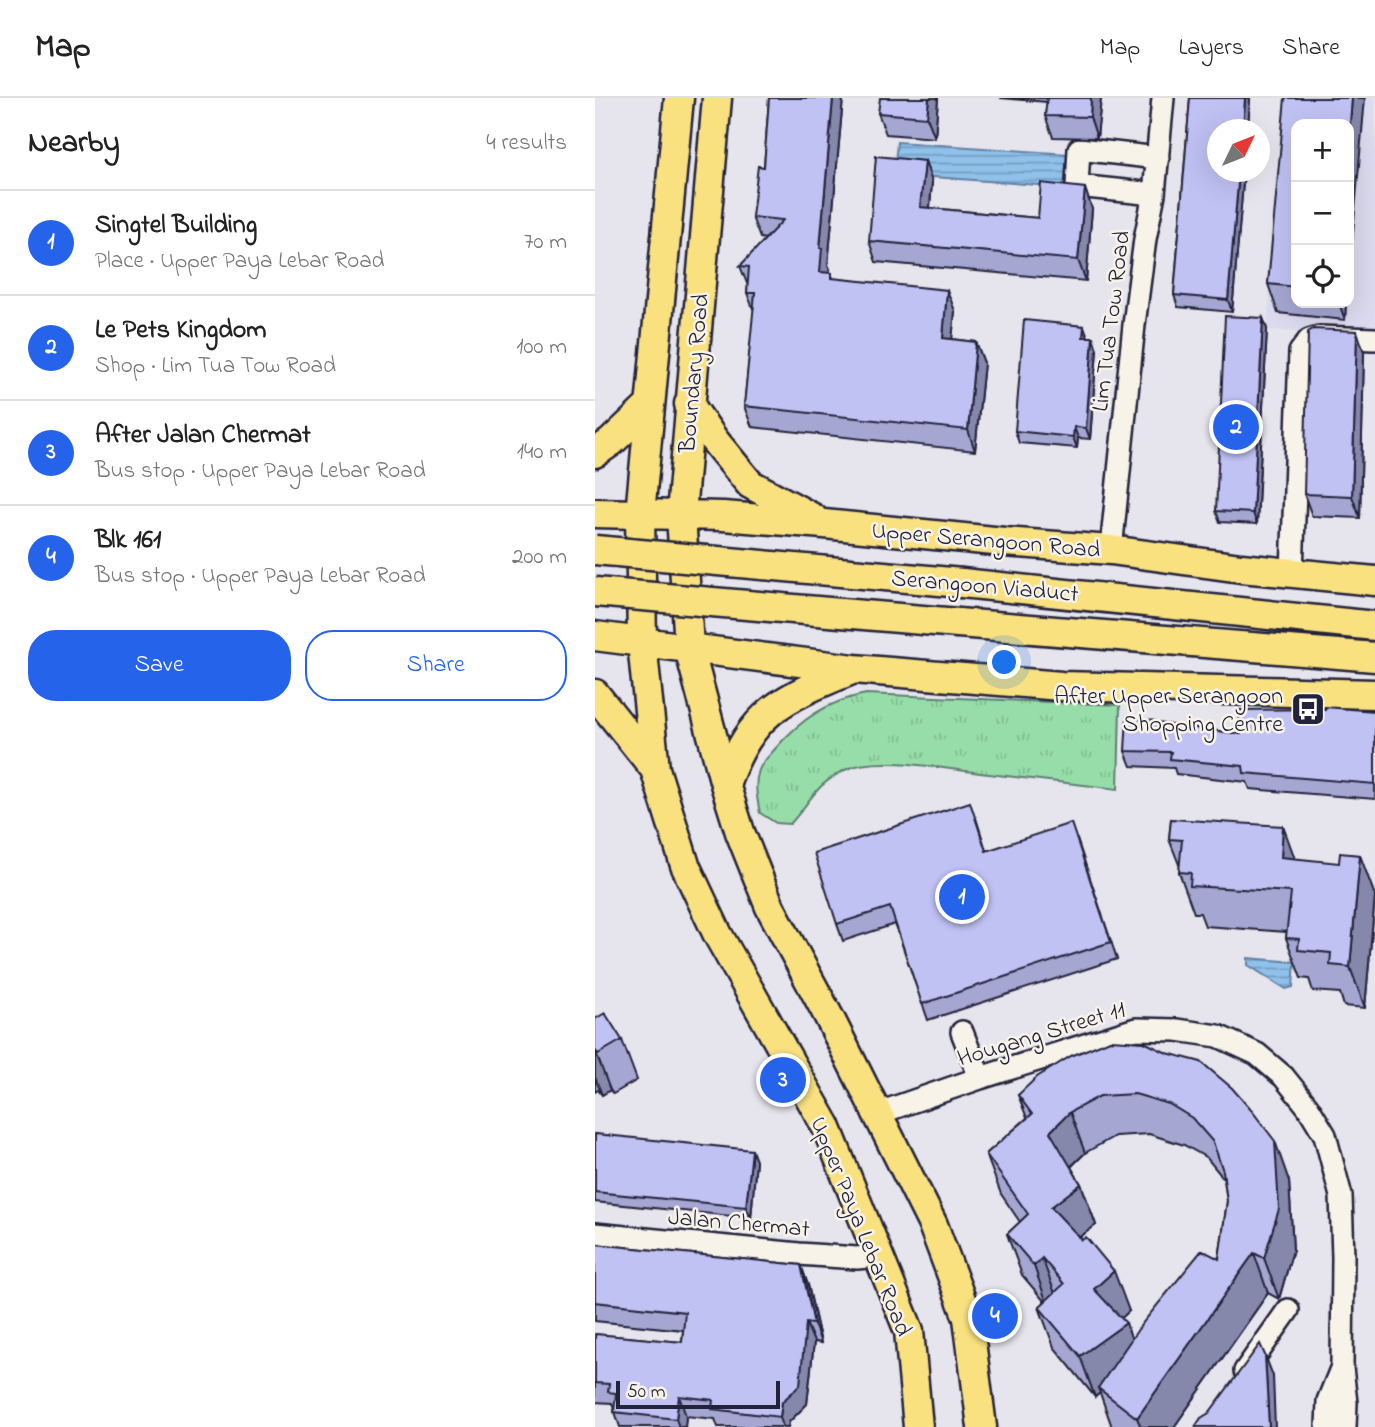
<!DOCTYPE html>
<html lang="en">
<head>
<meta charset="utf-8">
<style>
  :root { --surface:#fff; --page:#f6f6f6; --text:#222; --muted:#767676; --line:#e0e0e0; --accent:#2563eb }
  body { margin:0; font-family:"Indie Flower",sans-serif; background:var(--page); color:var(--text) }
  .controls { position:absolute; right:21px; top:21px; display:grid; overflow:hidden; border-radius:14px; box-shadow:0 7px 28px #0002 }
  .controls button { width:63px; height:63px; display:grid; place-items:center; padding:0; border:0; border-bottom:2px solid var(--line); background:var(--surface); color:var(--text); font:35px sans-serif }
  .compass { position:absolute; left:612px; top:21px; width:63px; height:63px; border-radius:50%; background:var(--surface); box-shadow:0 7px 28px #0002; rotate:47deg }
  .scale { position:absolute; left:21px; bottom:18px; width:164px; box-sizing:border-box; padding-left:7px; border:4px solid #22223b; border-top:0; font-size:19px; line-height:24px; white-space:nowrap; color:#22223b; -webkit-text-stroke:5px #f7f3e8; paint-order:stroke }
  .you { position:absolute; left:410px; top:565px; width:24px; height:24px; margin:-18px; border:5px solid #fff; border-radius:50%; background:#1a73e8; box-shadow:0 0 0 10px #1a73e833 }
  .badge { display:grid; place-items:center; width:46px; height:46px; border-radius:50%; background:var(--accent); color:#fff; font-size:23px; font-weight:700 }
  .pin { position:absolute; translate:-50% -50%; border:4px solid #fff; box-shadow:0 2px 7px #0006 }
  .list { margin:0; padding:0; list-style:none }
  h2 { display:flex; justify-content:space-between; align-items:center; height:91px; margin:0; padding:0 28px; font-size:30px }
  h2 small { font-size:23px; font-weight:400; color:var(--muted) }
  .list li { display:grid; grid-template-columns:46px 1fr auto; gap:21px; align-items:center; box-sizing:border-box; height:105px; padding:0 28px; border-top:2px solid var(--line) }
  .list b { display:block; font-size:26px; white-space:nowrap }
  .list p { margin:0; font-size:23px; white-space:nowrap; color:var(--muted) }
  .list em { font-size:23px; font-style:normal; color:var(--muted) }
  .actions { display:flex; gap:14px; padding:21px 28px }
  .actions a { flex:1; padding:16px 0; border:2px solid var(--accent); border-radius:28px; text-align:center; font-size:24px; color:var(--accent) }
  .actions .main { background:var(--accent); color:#fff }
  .icon { flex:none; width:38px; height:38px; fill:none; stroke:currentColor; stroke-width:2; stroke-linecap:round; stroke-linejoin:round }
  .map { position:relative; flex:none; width:780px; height:1329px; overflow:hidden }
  header { display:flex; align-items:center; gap:42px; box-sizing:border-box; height:98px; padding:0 35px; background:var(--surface); border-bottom:2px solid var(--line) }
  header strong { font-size:33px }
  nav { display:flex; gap:38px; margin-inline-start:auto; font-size:24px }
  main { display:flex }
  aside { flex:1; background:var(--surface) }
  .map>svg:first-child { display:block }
</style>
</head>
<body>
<header>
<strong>Map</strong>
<nav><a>Map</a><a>Layers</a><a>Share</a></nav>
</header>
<main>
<aside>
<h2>Nearby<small>4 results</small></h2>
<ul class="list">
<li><span class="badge">1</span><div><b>Singtel Building</b><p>Place · Upper Paya Lebar Road</p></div><em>70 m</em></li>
<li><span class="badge">2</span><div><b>Le Pets Kingdom</b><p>Shop · Lim Tua Tow Road</p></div><em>100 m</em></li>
<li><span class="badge">3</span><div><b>After Jalan Chermat</b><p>Bus stop · Upper Paya Lebar Road</p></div><em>140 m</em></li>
<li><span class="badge">4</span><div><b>Blk 161</b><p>Bus stop · Upper Paya Lebar Road</p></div><em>200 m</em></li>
</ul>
<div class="actions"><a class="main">Save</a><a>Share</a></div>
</aside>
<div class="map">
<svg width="780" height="1329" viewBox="0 0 780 1329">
  <defs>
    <pattern id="grass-tufts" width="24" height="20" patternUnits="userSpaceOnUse" patternTransform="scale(1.75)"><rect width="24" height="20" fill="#97dda9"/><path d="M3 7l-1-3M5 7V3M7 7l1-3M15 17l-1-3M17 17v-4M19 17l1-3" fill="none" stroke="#82bd92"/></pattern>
    <pattern id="water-rules" width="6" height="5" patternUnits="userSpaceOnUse" patternTransform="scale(1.75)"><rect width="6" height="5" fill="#8fc1eb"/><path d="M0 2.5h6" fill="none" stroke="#749cc0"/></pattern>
  </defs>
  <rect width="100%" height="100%" fill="#e6e4ec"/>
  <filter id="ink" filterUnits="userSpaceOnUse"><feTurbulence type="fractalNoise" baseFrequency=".0143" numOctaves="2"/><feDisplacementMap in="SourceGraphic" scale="14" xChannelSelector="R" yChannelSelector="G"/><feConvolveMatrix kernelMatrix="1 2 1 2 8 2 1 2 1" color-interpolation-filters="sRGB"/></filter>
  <g filter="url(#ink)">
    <!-- built -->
    <path fill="#dbdaee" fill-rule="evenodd" d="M691 0H780V235L672 232ZM701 26H754V205H701Z"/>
    <!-- grass -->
    <path fill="url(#grass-tufts)" stroke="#5c8072" stroke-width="2" d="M271 596 525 607 523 691C477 686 431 680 385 675 351 671 282 657 252 671 219 687 217 702 195 726L181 725 165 715C162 700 159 686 164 672 167 664 175 657 180 651 206 621 233 603 271 596Z"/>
    <!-- water -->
    <path fill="url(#water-rules)" stroke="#6381a5" stroke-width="2" d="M302 44 472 56 469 89 299 76Z
      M653 860 700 864 698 889 691 891 653 867Z"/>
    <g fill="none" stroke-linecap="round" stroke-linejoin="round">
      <!-- minor casing -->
      <g stroke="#22223b" stroke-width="26">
        <path id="minor" d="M559 96 482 88 484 51 563 60
          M516 452 539 227 550 141 559 96 568 0
          M697 475 705 254 714 242 724 239 780 241
          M367 934 385 980
          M281 1016 385 980 541 931 582 932 623 938 662 956 689 979 713 1009 730 1037 746 1098 748 1159 747 1270 751 1305 750 1329
          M0 1136 204 1156 262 1160 283 1158
          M650 1273 693 1212
          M732 1329 733 1303 746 1271"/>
      </g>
      <!-- major casing -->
      <g stroke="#22223b" stroke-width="33">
        <path id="major" d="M84 0 45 416 47 545 60 671 90 767 123 837 231 1028 314 1233 323 1329
          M122 0 86 416 94 550 130 686 145 734 175 809 234 919 338 1127 373 1220 387 1329
          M94 306 119 342 155 386 218 420
          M0 355 16 344 55 307
          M0 415 128 418 229 426 409 444 516 452 646 470 780 483
          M367 485 780 528
          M363 525 780 559
          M0 538 259 571 466 588 780 596
          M0 596 60 671
          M130 686C158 612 186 601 257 572"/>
      </g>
      <!-- minor -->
      <use href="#minor" stroke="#f7f3e8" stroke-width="21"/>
      <!-- major -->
      <use href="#major" stroke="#fae180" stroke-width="28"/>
      <!-- major-bridge casing -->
      <g stroke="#22223b" stroke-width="33" stroke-linecap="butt">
        <path id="major-bridge" d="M0 452 367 485
          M0 494 363 525"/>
      </g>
      <!-- major-bridge -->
      <use href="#major-bridge" stroke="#fae180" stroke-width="28"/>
    </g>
    <!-- wall -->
    <path fill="#a5a7d2" stroke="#22223b" stroke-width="2" fill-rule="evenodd" d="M174 0H248L233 167 235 171V175L239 181 360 213 357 241 381 244 389 265 380 353 157 329 149 308 159 213 152 195 153 188 145 168 171 141 165 140 157 119 169 69Z
      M343 0 340 40 291 36 283 15Z
      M405 0H506L502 40 458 39 450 18 452 4Z
      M595 0H655L637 214 583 209 579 197Z
      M701 26V205H751L750 222 683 215 673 186Z
      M330 63 337 84 335 110 443 120 497 111 491 183 281 164 274 143Z
      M668 220 672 231 662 426 625 424 621 413Z
      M493 239 502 251 495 341 483 340 482 350 424 345 420 333Z
      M769 254 765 420 717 418 709 396Z
      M780 613V701L655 691 652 684 581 676 579 670 536 668 530 653 562 625 646 636Z
      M381 720 391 752 482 741 522 861 333 922 300 826 248 843 242 826Z
      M576 721 700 761 780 798 770 910 749 908 745 895 718 893 714 881 706 880 691 840 692 834 610 828 605 815H599L584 774 585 769 574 741Z
      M0 921 27 942 42 982 18 996 15 992 7 997 3 992 0 994Z
      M515 942 694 1083 698 1152 684 1201 673 1195 579 1329H517L505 1295 500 1299 459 1249 444 1209 450 1204 427 1177 412 1136 425 1124 406 1096 391 1056 432 1020 423 997ZM554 1036 589 1047 612 1060 629 1081 632 1103 624 1161 536 1241 526 1220 534 1213 485 1139 501 1127 486 1086 476 1069 490 1055 520 1038Z
      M0 1036 161 1063 156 1120 0 1104Z
      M0 1146 206 1167 213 1187 226 1245 219 1244 212 1306 194 1324 193 1329H123L120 1321 91 1318 90 1329H25L17 1305 0 1304V1236L87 1244 88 1232 0 1223Z"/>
    <!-- shaded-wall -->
    <path fill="#8688ab" stroke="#22223b" stroke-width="2" d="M238 0H248L233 167 235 171 233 196 225 174V150Z
      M334 0H343L340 40 332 19Z
      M496 0H506L502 40 495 19Z
      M650 0H655L653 32H648Z
      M757 0H770L754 179V38Z
      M330 63 337 84 333 130 325 109Z
      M644 74H649L637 214 633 202Z
      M490 90 497 111 491 183 483 162Z
      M352 192 360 213 355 261 348 240Z
      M744 205H751L750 222Z
      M668 220 672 231 662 426 658 415Z
      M489 228 493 239H488Z
      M762 233 769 254 765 420 757 398Z
      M498 239 502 251 495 341 491 330Z
      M381 244 389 265 380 353 373 332Z
      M479 329 483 340 482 350 478 339Z
      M688 728 703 769 686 759Z
      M765 757 780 798 770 910 755 869Z
      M0 952 15 992 7 997 0 979Z
      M475 1014 490 1055 470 1074 455 1034Z
      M680 1043 694 1083 698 1152 684 1201 669 1160Z
      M157 1052 161 1063 156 1120 151 1109Z
      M486 1086 501 1127 471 1149 456 1109Z
      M659 1155 673 1195 579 1329H546L542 1320Z
      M447 1160 462 1201 453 1208 439 1168Z
      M206 1167 213 1187 226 1245 219 1226Z
      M519 1173 534 1213 514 1232 499 1191Z
      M211 1225 219 1244 212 1306 194 1324 193 1329H188L185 1319 187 1304Z
      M531 1225 545 1265 503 1290 505 1295 500 1299 485 1258Z
      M670 1257 678 1278 680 1329H674Z
      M84 1298 91 1318 90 1329H84L81 1321Z"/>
    <!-- building -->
    <path fill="#c0c2f4" stroke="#22223b" stroke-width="2" d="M174 0H238L225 150H227L225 174 237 175V180L352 192 348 240 381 244 373 332 149 308 160 195H152L154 169 145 168 188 122 157 119 163 68 169 69Z
      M285 0H334L332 19 283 15Z
      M452 0H496L495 19 450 18Z
      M595 0H650L648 32H622V74H644L633 202 579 197Z
      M690 0H757L754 38V26H701V189L673 186Z
      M281 58 330 63 325 109 443 120 446 85 490 90 483 162 274 143Z
      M630 218 668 220 658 415 621 413Z
      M429 222 489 228 488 239H498L491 330 479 329 478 339 420 333Z
      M718 231 762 233 757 398 709 396 713 234Z
      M730 609 780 613V686L649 675 648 668 575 661 576 654 530 653 532 619 561 623V625L646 636 644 612 730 611Z
      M375 704 391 753 476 725 516 844 327 906 295 809 242 826 219 755Z
      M576 721 688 728 686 759 744 765 745 755 765 757 755 869 735 867 736 855 703 852 704 841 691 840 696 794 595 788 596 775 584 774 587 742 574 741Z
      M10 915 27 942 3 956 0 952V921Z
      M515 942 549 944 572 955 606 964 637 990 657 1013 680 1043 684 1111 669 1160 659 1155 542 1320 503 1290 546 1227 607 1152 624 1161 632 1103 628 1073 618 1044 597 1020 574 1006 540 996 505 998 475 1014 455 1034 486 1086 456 1109 487 1142 491 1139 519 1173 499 1191 531 1225 485 1258 444 1209 469 1186 447 1160 439 1168 412 1136 433 1116 391 1056 437 1016 423 997 442 979 476 958Z
      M0 1036 157 1052 151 1109 0 1094Z
      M0 1146 206 1167 219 1226 211 1225 205 1287 187 1304 185 1319 117 1311 118 1302 84 1298 81 1321 19 1314 21 1295 13 1294 14 1286 0 1285V1236L87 1244 90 1214 0 1204Z
      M665 1246 670 1257 674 1329H600L606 1320 614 1315Z"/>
  </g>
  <!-- icons -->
  <defs>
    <g id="bus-square" transform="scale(1.75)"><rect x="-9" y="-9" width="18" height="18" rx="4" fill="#22223b" stroke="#f7f3e8"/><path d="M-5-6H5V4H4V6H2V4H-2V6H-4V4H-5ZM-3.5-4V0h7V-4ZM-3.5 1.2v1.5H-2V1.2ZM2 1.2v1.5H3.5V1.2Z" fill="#fff"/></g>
  </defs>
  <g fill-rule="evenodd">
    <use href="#bus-square" x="713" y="611"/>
  </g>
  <g text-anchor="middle" stroke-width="5" stroke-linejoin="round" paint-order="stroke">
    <!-- street labels -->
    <g font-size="24" fill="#22223b" stroke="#f7f3e8">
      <text transform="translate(515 223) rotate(-83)" y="8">Lim Tua Tow Road</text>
      <text transform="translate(98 275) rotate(-85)" y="8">Boundary Road</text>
      <text transform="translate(391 441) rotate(5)" y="8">Upper Serangoon Road</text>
      <text transform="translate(390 487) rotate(5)" y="8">Serangoon Viaduct</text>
      <text transform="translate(446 935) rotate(-17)" y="8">Hougang Street 11</text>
      <text transform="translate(144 1124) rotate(5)" y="8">Jalan Chermat</text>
      <text transform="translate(267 1128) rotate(68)" y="8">Upper Paya Lebar Road</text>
    </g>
    <!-- poi labels -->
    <g font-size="24" fill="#22223b" stroke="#f7f3e8" text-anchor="end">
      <text x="688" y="605">After Upper Serangoon<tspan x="688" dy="28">Shopping Centre</tspan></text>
    </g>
  </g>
</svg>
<div class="controls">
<button>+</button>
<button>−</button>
<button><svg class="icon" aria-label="locate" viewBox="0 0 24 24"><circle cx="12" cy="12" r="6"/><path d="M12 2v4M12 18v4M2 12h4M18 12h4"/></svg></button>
</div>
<svg class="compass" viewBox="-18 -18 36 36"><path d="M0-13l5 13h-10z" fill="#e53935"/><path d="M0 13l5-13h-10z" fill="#767676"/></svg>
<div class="scale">50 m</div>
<div class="you"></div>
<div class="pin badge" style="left:367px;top:799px">1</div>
<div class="pin badge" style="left:641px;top:329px">2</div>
<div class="pin badge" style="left:188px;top:982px">3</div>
<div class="pin badge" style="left:400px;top:1218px">4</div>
</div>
</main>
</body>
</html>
